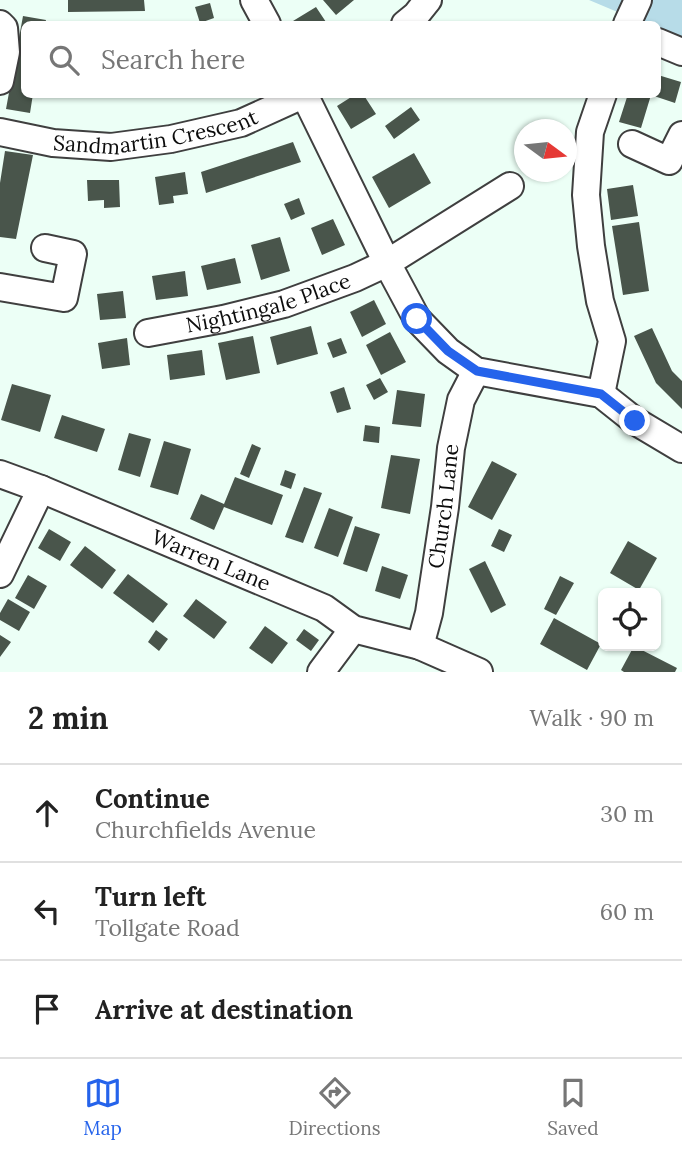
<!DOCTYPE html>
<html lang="en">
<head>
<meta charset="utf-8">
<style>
  :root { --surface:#fff; --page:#f6f6f6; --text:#222; --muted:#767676; --line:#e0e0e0; --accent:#2563eb }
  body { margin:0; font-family:Lora,serif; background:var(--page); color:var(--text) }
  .controls { position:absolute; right:21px; bottom:21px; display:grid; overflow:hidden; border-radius:10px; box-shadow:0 2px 5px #0004 }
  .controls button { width:63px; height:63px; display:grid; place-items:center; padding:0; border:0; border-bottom:2px solid var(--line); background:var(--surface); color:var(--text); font:35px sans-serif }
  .compass { position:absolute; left:514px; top:119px; width:63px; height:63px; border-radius:50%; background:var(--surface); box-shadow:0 2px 5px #0004; rotate:105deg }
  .stop { position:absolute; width:21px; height:21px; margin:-16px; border:5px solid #2563eb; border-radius:50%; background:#fff }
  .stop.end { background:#2563eb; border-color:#fff; box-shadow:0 2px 7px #0008 }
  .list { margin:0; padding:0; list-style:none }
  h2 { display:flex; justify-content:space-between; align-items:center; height:91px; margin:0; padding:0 28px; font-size:30px }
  h2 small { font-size:23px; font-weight:400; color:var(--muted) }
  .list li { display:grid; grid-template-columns:46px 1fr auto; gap:21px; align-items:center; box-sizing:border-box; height:98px; padding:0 28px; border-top:2px solid var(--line) }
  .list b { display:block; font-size:26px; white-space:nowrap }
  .list p { margin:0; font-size:23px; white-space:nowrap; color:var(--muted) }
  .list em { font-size:23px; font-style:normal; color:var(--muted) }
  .icon { flex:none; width:38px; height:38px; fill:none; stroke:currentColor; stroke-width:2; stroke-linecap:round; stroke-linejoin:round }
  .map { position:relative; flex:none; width:682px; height:672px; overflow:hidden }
  .search { position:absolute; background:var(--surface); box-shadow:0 2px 5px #0004; left:21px; right:21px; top:21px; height:77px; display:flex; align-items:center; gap:18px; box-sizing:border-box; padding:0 24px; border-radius:10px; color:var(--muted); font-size:26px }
  .sheet { height:385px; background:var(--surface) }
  nav { display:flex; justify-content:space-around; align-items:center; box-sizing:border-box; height:98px; border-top:2px solid var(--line); background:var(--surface); font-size:19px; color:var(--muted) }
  nav a { display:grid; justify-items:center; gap:4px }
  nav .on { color:var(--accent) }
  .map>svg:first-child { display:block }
</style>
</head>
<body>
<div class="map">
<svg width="682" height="672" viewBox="0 0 682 672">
  <rect width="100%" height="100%" fill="#ecfff6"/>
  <!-- grass -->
  <path fill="#b7dce8" d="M589 0H682V48L658 42V24H646Z"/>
  <!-- building -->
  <path fill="#49554b" d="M68 0H144L145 11 68 12Z
    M323 0H354L336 15Z
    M210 3 214 18 200 23 195 7Z
    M316 7 326 22 322 24H295L293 21Z
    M23 16 46 20 45 24H24V94H33L30 113 6 109Z
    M658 75 681 82 675 103 651 95 641 128 619 122 628 94H658Z
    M356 94H363L376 114 351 129 337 106Z
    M411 107 420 120 394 139 385 126Z
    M293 142 301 162 206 193 201 172Z
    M5 151 33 155 16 239 0 237V183Z
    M414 153 431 183 389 208 372 177Z
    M185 172 188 194 173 196 174 203 159 205 155 177Z
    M87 180H119L120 207 104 208V200L88 201Z
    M633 185 638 216 611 220 607 189Z
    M299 198 305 214 291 220 284 204Z
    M333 219 345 245 322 255 311 228Z
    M639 222 649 291 623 295 612 226Z
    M280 237 290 271 261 280 251 245Z
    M235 258 241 283 207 290 201 266Z
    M185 271 188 296 156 300 152 276Z
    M123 291 126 318 100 320 97 294Z
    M374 300 386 324 362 337 350 312Z
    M311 326 318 354 277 365 270 337Z
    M652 328 672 371 682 381V409L656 383 634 336Z
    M390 332 406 362 381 375 366 345Z
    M253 336 260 373 226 380 218 343Z
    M127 338 130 365 102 369 98 343Z
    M341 338 347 353 333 358 327 343Z
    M202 350 205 375 170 380 167 355Z
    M380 378 388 392 374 400 366 385Z
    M12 384 51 395 40 432 1 420Z
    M344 387 351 409 337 413 330 392Z
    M397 390 425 394 421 427 392 424Z
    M62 415 105 429 97 452 54 438Z
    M365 425 380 427 379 443 363 441Z
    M129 433 151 439 140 477 118 470Z
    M164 441 191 449 178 495 150 487Z
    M252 444 261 448 249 478 240 474Z
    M391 455 420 459 410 514 381 508Z
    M492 461 517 474 492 520 468 507Z
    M285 470 296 474 291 489 280 485Z
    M235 477 283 495 272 525 224 507 214 530 190 519 201 494 224 504Z
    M304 487 322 493 303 543 285 537Z
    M329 508 353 517 338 557 314 548Z
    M355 526 380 534 367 572 343 564Z
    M49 529 71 542 60 561 38 548Z
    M499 529 512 535 504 552 491 546Z
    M628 541 657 558 639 590 610 573Z
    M85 546 116 570 102 589 70 565Z
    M485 561 506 605 491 613 469 569Z
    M382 566 408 575 400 599 375 591Z
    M128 574 168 604 153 623 113 593Z
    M28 575 47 586 34 609 15 598Z
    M560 576 574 583 556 615 544 609Z
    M8 599 30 612 19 631 0 620V613Z
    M196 599 227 622 214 639 183 616Z
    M554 618 601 644 587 670 540 644Z
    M265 626 288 643 272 664 249 648Z
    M304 629 319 640 311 651 296 640Z
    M156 630 168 639 159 651 148 642Z
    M0 635 11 642 0 657Z
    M634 646 677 668 675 672H624L621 670Z"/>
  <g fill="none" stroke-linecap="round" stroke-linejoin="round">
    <!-- minor casing -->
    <g stroke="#3f3f3f" stroke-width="30">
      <g id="minor">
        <path d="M254 0 267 24"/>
        <path d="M0 24 4 28 6 52 0 81"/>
        <path d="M405 24 416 15 428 0"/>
        <path d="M627 24 638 0"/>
        <path d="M658 42 682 52"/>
        <path d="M304 94 387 263 417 319 448 351 476 371 601 394 635 421 682 449"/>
        <path id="s1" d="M0 132 53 143 111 147 171 139 241 123 305 94"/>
        <path d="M632 144 669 161 682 135"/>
        <path d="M0 287 64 298 73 254 45 248"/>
        <path id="s2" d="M148 333 223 319 284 304 355 278 387 263 510 186"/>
        <path d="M601 394 612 341 600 301 591 246 586 195 590 132 603 94"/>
        <path id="s3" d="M0 474 41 489 324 608 353 629 420 646 479 672"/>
        <path d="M0 574 41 489"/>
        <path id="s4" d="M420 646 429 613 445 507 451 448 461 400 476 371"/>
        <path d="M321 672 353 629"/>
      </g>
    </g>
    <!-- minor -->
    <use href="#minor" stroke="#fff" stroke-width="26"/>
  </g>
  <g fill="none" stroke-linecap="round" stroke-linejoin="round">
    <!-- route -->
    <path stroke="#2563eb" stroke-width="9" d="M417 319 448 351 477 371 601 394 635 421"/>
  </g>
  <g text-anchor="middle" stroke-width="7" stroke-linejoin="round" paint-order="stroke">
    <!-- street labels -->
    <g font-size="21" fill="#0c0c0c" stroke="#fff">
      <text dy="7" stroke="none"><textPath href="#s1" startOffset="158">Sandmartin Crescent</textPath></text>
      <text dy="7" stroke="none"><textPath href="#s2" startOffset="124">Nightingale Place</textPath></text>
      <text dy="7" stroke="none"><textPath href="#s4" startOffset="142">Church Lane</textPath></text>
      <text dy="7" stroke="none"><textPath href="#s3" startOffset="228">Warren Lane</textPath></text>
    </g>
  </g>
</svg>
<div class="controls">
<button><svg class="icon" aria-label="locate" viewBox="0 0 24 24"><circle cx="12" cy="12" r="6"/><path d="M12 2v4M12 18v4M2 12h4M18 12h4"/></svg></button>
</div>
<svg class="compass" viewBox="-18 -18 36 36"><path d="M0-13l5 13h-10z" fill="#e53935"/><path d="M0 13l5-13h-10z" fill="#767676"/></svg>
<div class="stop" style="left:417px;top:319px"></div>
<div class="stop end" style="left:635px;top:421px"></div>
<div class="search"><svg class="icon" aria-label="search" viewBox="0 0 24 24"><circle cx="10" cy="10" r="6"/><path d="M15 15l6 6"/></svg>Search here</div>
</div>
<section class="sheet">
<h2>2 min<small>Walk · 90 m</small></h2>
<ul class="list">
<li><svg class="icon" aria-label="ahead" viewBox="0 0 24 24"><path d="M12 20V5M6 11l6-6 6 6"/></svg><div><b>Continue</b><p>Churchfields Avenue</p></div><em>30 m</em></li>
<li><svg class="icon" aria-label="left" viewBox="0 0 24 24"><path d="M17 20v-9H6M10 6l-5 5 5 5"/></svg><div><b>Turn left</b><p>Tollgate Road</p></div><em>60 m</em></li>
<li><svg class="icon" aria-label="arrive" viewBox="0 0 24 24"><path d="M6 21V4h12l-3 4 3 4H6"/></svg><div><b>Arrive at destination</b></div></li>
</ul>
</section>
<nav>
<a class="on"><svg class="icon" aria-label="map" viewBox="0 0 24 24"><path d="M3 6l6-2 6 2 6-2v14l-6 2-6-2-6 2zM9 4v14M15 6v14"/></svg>Map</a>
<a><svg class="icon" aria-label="directions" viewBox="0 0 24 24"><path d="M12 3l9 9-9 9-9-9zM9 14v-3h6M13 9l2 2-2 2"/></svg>Directions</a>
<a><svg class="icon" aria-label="saved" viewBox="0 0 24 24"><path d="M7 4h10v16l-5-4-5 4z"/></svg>Saved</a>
</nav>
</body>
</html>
